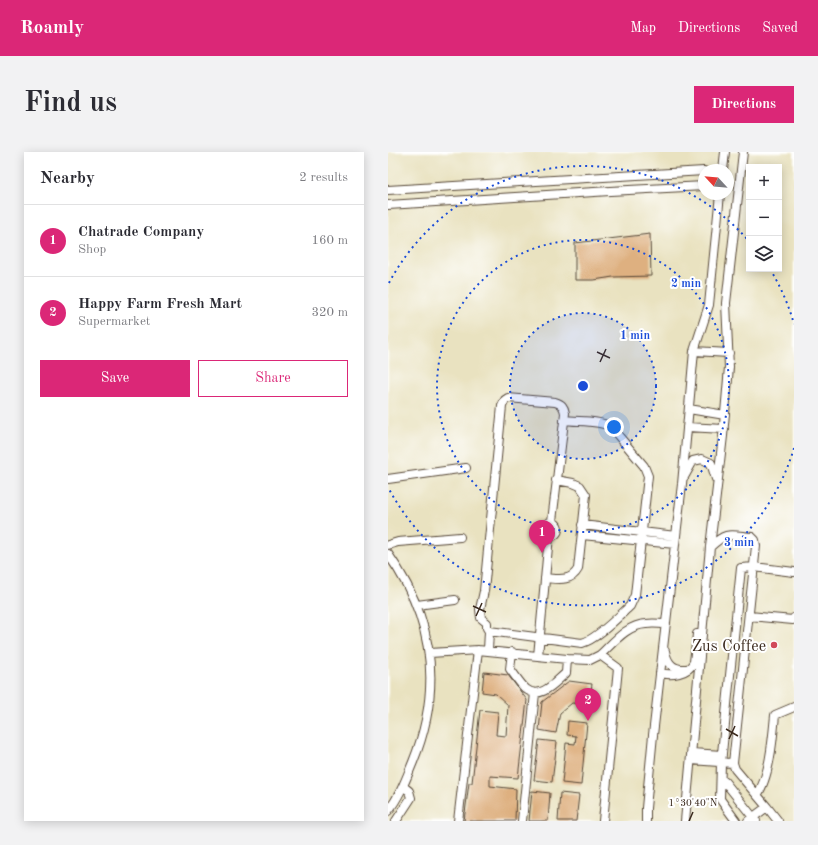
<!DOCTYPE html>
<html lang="en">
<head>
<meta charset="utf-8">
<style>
  :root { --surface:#fff; --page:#f2f2f3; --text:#2b2b33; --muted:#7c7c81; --line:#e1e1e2; --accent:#db2777 }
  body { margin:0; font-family:"Old Standard TT",serif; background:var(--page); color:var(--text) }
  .controls { position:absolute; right:12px; top:12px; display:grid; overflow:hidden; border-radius:0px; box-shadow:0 2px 10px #0003 }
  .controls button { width:36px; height:36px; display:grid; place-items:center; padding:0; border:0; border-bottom:1px solid var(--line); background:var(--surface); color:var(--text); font:20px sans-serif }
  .compass { position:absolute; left:310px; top:12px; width:36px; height:36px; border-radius:50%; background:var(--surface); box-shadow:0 2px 10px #0003; rotate:296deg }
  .you { position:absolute; left:226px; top:275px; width:14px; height:14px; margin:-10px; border:3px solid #fff; border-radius:50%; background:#1a73e8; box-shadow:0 0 0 6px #1a73e833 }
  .badge { display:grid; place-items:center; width:26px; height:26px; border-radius:50%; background:var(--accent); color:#fff; font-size:13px; font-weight:700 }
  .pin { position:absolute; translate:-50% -33px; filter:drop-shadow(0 1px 2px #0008) }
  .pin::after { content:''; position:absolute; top:21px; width:14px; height:12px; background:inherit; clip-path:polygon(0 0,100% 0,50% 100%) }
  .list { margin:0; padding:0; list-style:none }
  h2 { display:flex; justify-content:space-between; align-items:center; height:52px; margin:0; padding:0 16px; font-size:17px }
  h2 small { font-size:13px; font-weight:400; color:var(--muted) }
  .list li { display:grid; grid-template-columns:26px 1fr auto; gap:12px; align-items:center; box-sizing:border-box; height:72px; padding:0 16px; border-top:1px solid var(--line) }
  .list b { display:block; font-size:15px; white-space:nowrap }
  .list p { margin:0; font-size:13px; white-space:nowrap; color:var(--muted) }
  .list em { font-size:13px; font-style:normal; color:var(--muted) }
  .actions { display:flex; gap:8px; padding:12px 16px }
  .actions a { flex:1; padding:9px 0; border:1px solid var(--accent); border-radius:0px; text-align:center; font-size:14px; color:var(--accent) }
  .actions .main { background:var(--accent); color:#fff }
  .icon { flex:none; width:22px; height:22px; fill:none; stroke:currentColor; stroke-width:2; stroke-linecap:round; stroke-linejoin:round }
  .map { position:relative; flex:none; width:406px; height:669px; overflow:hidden; border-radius:0px }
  header { display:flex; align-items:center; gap:24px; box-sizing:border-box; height:56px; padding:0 20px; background:var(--accent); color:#fff }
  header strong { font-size:19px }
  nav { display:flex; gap:22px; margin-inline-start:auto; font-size:14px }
  .intro { display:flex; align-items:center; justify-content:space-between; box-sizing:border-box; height:96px; padding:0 24px }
  h1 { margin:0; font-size:28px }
  .button { padding:10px 18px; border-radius:0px; background:var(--accent); color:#fff; font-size:14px; font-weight:700 }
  main { display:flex; gap:24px; padding:0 24px }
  aside { flex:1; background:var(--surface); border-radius:0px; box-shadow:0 2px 10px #0003 }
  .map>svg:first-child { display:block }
</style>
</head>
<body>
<header>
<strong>Roamly</strong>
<nav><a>Map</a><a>Directions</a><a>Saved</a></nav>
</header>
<div class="intro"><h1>Find us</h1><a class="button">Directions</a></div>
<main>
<aside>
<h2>Nearby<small>2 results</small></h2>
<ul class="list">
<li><span class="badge">1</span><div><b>Chatrade Company</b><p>Shop</p></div><em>160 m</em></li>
<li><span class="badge">2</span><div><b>Happy Farm Fresh Mart</b><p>Supermarket</p></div><em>320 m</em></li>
</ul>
<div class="actions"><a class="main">Save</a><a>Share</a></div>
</aside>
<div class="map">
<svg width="406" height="669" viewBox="0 0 406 669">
  <rect width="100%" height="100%" fill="#fff"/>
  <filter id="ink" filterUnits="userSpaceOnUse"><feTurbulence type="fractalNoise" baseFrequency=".025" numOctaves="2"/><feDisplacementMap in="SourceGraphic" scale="8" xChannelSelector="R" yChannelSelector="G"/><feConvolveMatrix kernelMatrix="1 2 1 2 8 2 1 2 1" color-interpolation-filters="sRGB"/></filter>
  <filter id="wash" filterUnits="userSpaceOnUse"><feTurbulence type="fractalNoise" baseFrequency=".012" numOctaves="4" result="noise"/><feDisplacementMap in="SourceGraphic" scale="16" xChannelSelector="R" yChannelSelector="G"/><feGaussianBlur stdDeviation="0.9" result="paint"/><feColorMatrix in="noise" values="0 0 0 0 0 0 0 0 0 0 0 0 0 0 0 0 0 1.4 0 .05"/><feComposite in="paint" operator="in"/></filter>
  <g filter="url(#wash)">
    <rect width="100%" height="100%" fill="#e9e2c0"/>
    <g id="blocks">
      <!-- building -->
      <path fill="#deb080" d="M262 82 263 124 225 125 206 128H187V91Z
        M96 520 120 523 139 548 130 626 102 624V634L128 637 127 669H76L81 631H84L92 558 110 560 108 583 118 584 120 553 108 542 94 540Z
        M181 529 204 532 201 553 184 551 172 561 168 581 151 578 154 550Z
        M180 569 199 571 193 633 174 631 178 591 187 592 188 584 179 583Z
        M151 588 169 590 164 630 146 628Z
        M144 639 162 641 160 669H141Z
        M172 641 191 643 188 669H170Z"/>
    </g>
  </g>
  <g filter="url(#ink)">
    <use href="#blocks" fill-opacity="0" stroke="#554636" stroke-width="1"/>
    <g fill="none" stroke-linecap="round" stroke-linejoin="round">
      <!-- minor casing -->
      <g stroke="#554636" stroke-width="10">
        <path id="minor" d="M335 18 337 0
          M0 38 316 19
          M0 53 222 39 316 34
          M306 199 341 201
          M301 257 337 263
          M299 275 336 277
          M296 325 305 309 314 307 323 311 328 327
          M0 327 78 316
          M156 377a7 7 0 1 1 14 0a7 7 0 1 1-14 0Z
          M194 373 288 384
          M194 383 287 392
          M0 393 10 390 72 385
          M322 395C339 379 342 383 364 385L367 388 368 394 345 611 347 617 379 655 360 669
          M0 402C46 467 55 536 25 610 18 627 12 644 0 659
          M157 426C170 427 183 430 190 417L198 343 192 334 185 331 168 328
          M29 453 67 448
          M361 464 405 468 406 466
          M101 479 194 491C208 488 231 464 242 454L247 443 260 324 256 314 223 275C211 268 191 270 176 268
          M100 498 101 479 99 476V471L93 466 92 457 96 439 114 254 117 248 120 246 167 250C174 252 176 255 177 261L164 369
          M277 499C279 511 285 518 298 517
          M124 500 122 517C127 523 132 532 138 537 153 549 168 529 178 521L179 507
          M42 501 90 498 179 507 202 508 212 503 230 516 215 669
          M212 503C226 490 239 473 258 472 265 471 271 472 278 472
          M150 504 161 384
          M272 521C283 524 300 522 306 510L309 482
          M304 601 334 603
          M303 608 345 611
          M333 627 337 630 368 669
          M369 643C382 625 385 584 387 563L406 555
          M379 655 390 669
          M8 669 23 646 21 639 16 635
          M70 669 90 498
          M134 669 147 541
          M258 669V656L265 583 294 332 306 199 321 153 332 42
          M297 669 322 395 335 284 341 215 338 151 355 0
          M348 669 332 647 333 611 353 416 366 415 406 420"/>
      </g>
      <!-- minor -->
      <use href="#minor" stroke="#fff" stroke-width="8"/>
    </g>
  </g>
  <!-- ticks -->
  <path fill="none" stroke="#3b2a1e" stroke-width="1.5" d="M209 200 222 206M212 210 218 197M85 454 98 460M88 464 94 451M338 577 350 584M341 587 347 574M301 669 305 660"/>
  <!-- distance rings -->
  <circle cx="195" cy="234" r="73" fill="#1d4ed8" fill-opacity=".12"/>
  <g fill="none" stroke="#1d4ed8" stroke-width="2" stroke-dasharray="2 4">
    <circle cx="195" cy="234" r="73"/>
    <circle cx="195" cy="234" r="146"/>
    <path d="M406 296A220 220 0 0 1 1 337M1 131A220 220 0 0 1 360 88M382 117A220 220 0 0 1 406 172"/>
  </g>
  <!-- markers -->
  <circle fill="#d1495b" stroke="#fff" stroke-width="1.5" cx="386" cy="493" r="4"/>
  <g text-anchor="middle" stroke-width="4" stroke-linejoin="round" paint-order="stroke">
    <!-- poi labels -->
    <g font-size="16" fill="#3b2a1e" stroke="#fff" text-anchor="end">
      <text x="378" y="499">Zus Coffee</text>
    </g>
  </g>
  <g font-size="10" text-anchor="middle" fill="#3b2a1e" stroke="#fff" stroke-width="4" stroke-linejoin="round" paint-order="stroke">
    <text x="305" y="654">1°30'40"N</text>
  </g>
  <circle cx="195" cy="234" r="6" fill="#1d4ed8" stroke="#fff" stroke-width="2"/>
  <g font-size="12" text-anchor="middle" font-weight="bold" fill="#1d4ed8" stroke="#fff" stroke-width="4" stroke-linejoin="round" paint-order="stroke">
    <text x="298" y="135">2 min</text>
    <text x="247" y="187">1 min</text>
    <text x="351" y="394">3 min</text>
  </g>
</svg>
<div class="controls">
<button>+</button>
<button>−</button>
<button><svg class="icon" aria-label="layers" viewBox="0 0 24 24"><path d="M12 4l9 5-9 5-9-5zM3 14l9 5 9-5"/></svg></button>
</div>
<svg class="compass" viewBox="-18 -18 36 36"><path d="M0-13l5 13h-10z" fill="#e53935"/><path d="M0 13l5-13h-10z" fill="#7c7c81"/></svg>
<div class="you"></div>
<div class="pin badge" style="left:154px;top:401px">1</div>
<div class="pin badge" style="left:200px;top:569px">2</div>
</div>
</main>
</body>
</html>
